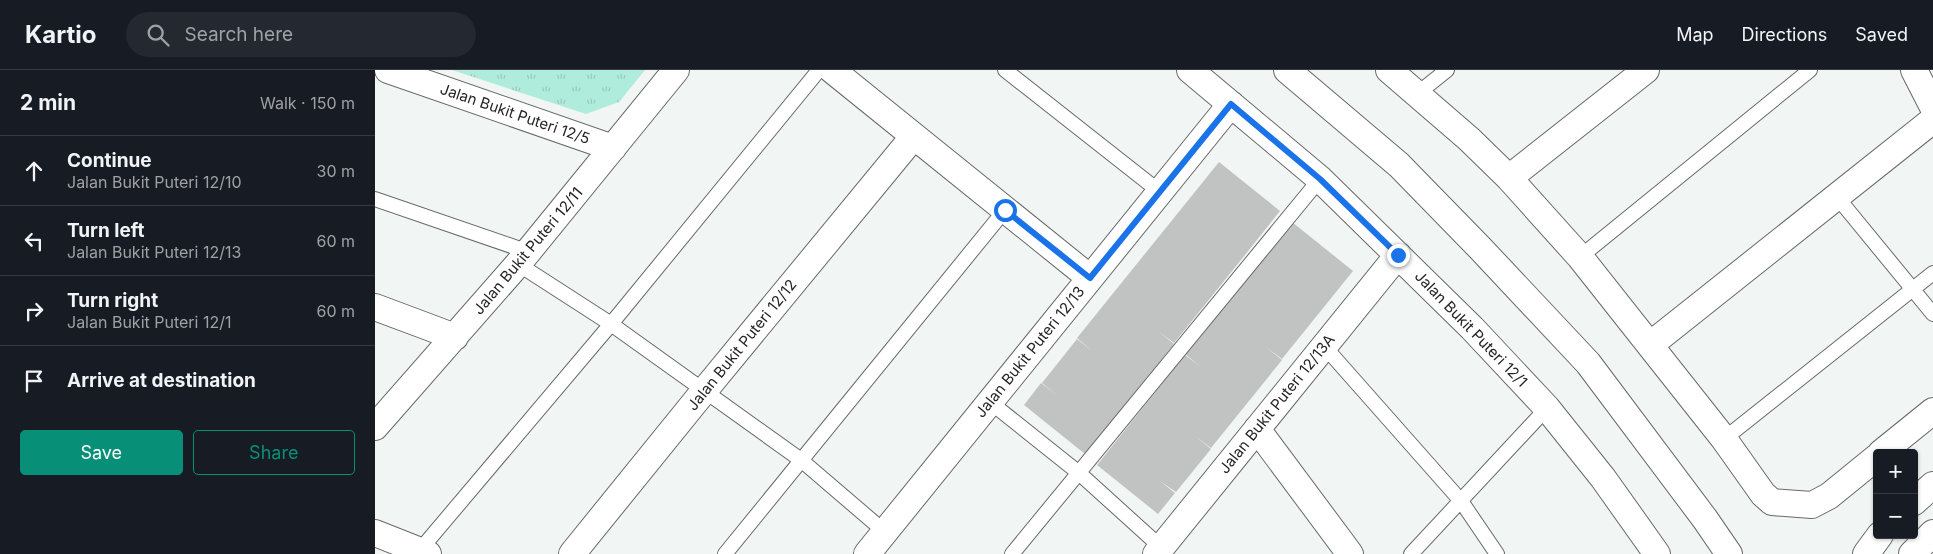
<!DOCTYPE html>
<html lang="en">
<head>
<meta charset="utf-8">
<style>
  :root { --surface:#171b24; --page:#242831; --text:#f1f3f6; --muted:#9ea1a6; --line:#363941; --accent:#078f77 }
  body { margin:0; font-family:Inter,sans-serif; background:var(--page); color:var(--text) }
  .controls { position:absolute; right:15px; bottom:15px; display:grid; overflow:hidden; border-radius:5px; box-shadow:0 1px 4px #0004 }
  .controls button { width:45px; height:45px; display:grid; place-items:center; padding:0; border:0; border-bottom:1px solid var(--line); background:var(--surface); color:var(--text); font:25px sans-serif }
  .stop { position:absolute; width:15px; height:15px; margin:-11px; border:4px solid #1a73e8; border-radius:50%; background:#fff }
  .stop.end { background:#1a73e8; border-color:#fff; box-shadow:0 1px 5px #0008 }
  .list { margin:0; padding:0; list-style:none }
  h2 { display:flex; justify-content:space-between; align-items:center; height:65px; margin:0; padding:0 20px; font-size:21px }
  h2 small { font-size:16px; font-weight:400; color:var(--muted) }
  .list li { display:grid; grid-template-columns:32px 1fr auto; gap:15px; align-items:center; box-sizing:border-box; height:70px; padding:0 20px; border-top:1px solid var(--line) }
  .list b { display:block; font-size:19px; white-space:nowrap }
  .list p { margin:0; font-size:16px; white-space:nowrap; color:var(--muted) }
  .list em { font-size:16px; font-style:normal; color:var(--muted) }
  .actions { display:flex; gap:10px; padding:15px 20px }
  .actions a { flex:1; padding:11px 0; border:1px solid var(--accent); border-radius:5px; text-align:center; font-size:18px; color:var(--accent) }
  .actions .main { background:var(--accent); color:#fff }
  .icon { flex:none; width:28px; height:28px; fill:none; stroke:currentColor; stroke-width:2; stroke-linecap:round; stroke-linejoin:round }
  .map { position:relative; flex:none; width:1558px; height:484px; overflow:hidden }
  header { display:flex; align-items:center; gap:30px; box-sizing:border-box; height:70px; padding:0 25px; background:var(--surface); border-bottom:1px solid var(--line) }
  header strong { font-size:24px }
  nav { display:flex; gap:28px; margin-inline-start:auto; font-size:18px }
  .search { width:350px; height:45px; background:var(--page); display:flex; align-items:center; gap:12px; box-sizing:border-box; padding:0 18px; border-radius:28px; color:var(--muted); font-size:19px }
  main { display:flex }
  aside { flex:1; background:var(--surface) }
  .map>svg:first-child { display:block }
</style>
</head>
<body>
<header>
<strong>Kartio</strong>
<div class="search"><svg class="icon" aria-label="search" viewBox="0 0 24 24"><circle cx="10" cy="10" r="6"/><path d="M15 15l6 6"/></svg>Search here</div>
<nav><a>Map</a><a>Directions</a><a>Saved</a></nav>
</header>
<main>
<aside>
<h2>2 min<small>Walk · 150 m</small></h2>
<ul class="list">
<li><svg class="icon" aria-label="ahead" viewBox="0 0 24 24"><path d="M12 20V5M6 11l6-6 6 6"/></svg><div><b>Continue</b><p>Jalan Bukit Puteri 12/10</p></div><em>30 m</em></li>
<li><svg class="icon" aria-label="left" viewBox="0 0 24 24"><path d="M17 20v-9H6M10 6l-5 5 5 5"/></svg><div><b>Turn left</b><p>Jalan Bukit Puteri 12/13</p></div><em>60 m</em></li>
<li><svg class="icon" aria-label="right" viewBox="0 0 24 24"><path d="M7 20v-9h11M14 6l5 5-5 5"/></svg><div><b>Turn right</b><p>Jalan Bukit Puteri 12/1</p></div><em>60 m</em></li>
<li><svg class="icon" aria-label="arrive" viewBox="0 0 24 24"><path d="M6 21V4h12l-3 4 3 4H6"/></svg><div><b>Arrive at destination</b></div></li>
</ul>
<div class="actions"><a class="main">Save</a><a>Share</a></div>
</aside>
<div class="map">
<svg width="1558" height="484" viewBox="0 0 1558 484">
  <defs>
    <pattern id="grass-tufts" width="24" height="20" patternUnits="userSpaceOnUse" patternTransform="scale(1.25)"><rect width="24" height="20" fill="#b0ecdb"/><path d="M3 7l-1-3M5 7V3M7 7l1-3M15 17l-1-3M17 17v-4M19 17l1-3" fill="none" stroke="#97cabc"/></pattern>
  </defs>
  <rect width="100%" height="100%" fill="#f1f5f3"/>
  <!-- grass -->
  <path fill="url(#grass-tufts)" d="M77 0H270L244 32 211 44Z"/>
  <!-- building -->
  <path fill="#c0c3c2" d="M844 92 905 141 870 185 854 173 870 185 799 273 783 261 799 274 710 384 649 335 666 313 682 325 667 313 702 269 717 281 702 268 773 180 788 193 773 180Z
    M917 152 978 201 907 289 891 277 907 290 836 378 820 366 836 379 801 422 785 411 800 423 783 444 722 395 810 285 826 297 810 284Z"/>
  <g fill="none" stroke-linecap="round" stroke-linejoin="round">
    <!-- service casing -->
    <g stroke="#676a69" stroke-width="16">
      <path id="service" d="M630 0 785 122
        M1042 24 1072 0
        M1462 127 1558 244
        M0 129 154 182
        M1205 187 1435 0
        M143 194 236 254 426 390 510 462
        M949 276 1086 431 1122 484
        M615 332 704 403 789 480
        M1349 369 1558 203
        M45 480 236 254 444 0
        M350 484 630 140
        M637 484 945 109
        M1036 484 1172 338"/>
    </g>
    <!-- minor casing -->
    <g stroke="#676a69" stroke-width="28">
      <path id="minor" d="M13 0 238 78
        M457 0 715 208
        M815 0 945 109 1097 258 1172 338 1228 408 1282 484
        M912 0 1024 95 1105 178 1213 293 1330 449 1354 484
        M1014 0 1094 69 1134 108 1205 187 1349 369 1388 424 1397 432 1437 435 1454 426 1502 387
        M1539 0 1558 37
        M1134 108 1271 0
        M0 237 80 267
        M1275 275 1558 50
        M0 357 143 194 301 0
        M882 359 975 484
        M1506 383 1558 341
        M1539 432 1558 415
        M0 463 53 484
        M197 484 329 321 539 66
        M492 484 856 34
        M781 484 1023 185
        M1491 484 1505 465
        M1537 484 1558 463"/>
    </g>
    <!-- service -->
    <use href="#service" stroke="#fff" stroke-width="14"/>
    <!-- minor -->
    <use href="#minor" stroke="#fff" stroke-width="26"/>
  </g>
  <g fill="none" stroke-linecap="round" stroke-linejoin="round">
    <!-- route -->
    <path stroke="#1a73e8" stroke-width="6" d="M630 140 715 208 856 34 945 109 1023 185"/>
  </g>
  <g text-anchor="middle" stroke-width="5" stroke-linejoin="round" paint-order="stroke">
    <!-- street labels -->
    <g font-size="15" fill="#242524" stroke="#fff">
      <text transform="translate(140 44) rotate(19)" y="5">Jalan Bukit Puteri 12/5</text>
      <text transform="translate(153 181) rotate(-50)" y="5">Jalan Bukit Puteri 12/11</text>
      <text transform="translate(1096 259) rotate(46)" y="5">Jalan Bukit Puteri 12/1</text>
      <text transform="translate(367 275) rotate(-51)" y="5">Jalan Bukit Puteri 12/12</text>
      <text transform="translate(655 282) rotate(-51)" y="5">Jalan Bukit Puteri 12/13</text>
      <text transform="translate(902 334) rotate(-51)" y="5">Jalan Bukit Puteri 12/13A</text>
    </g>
  </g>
</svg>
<div class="controls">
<button>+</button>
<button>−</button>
</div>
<div class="stop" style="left:630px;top:140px"></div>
<div class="stop end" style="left:1023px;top:185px"></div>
</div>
</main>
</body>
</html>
